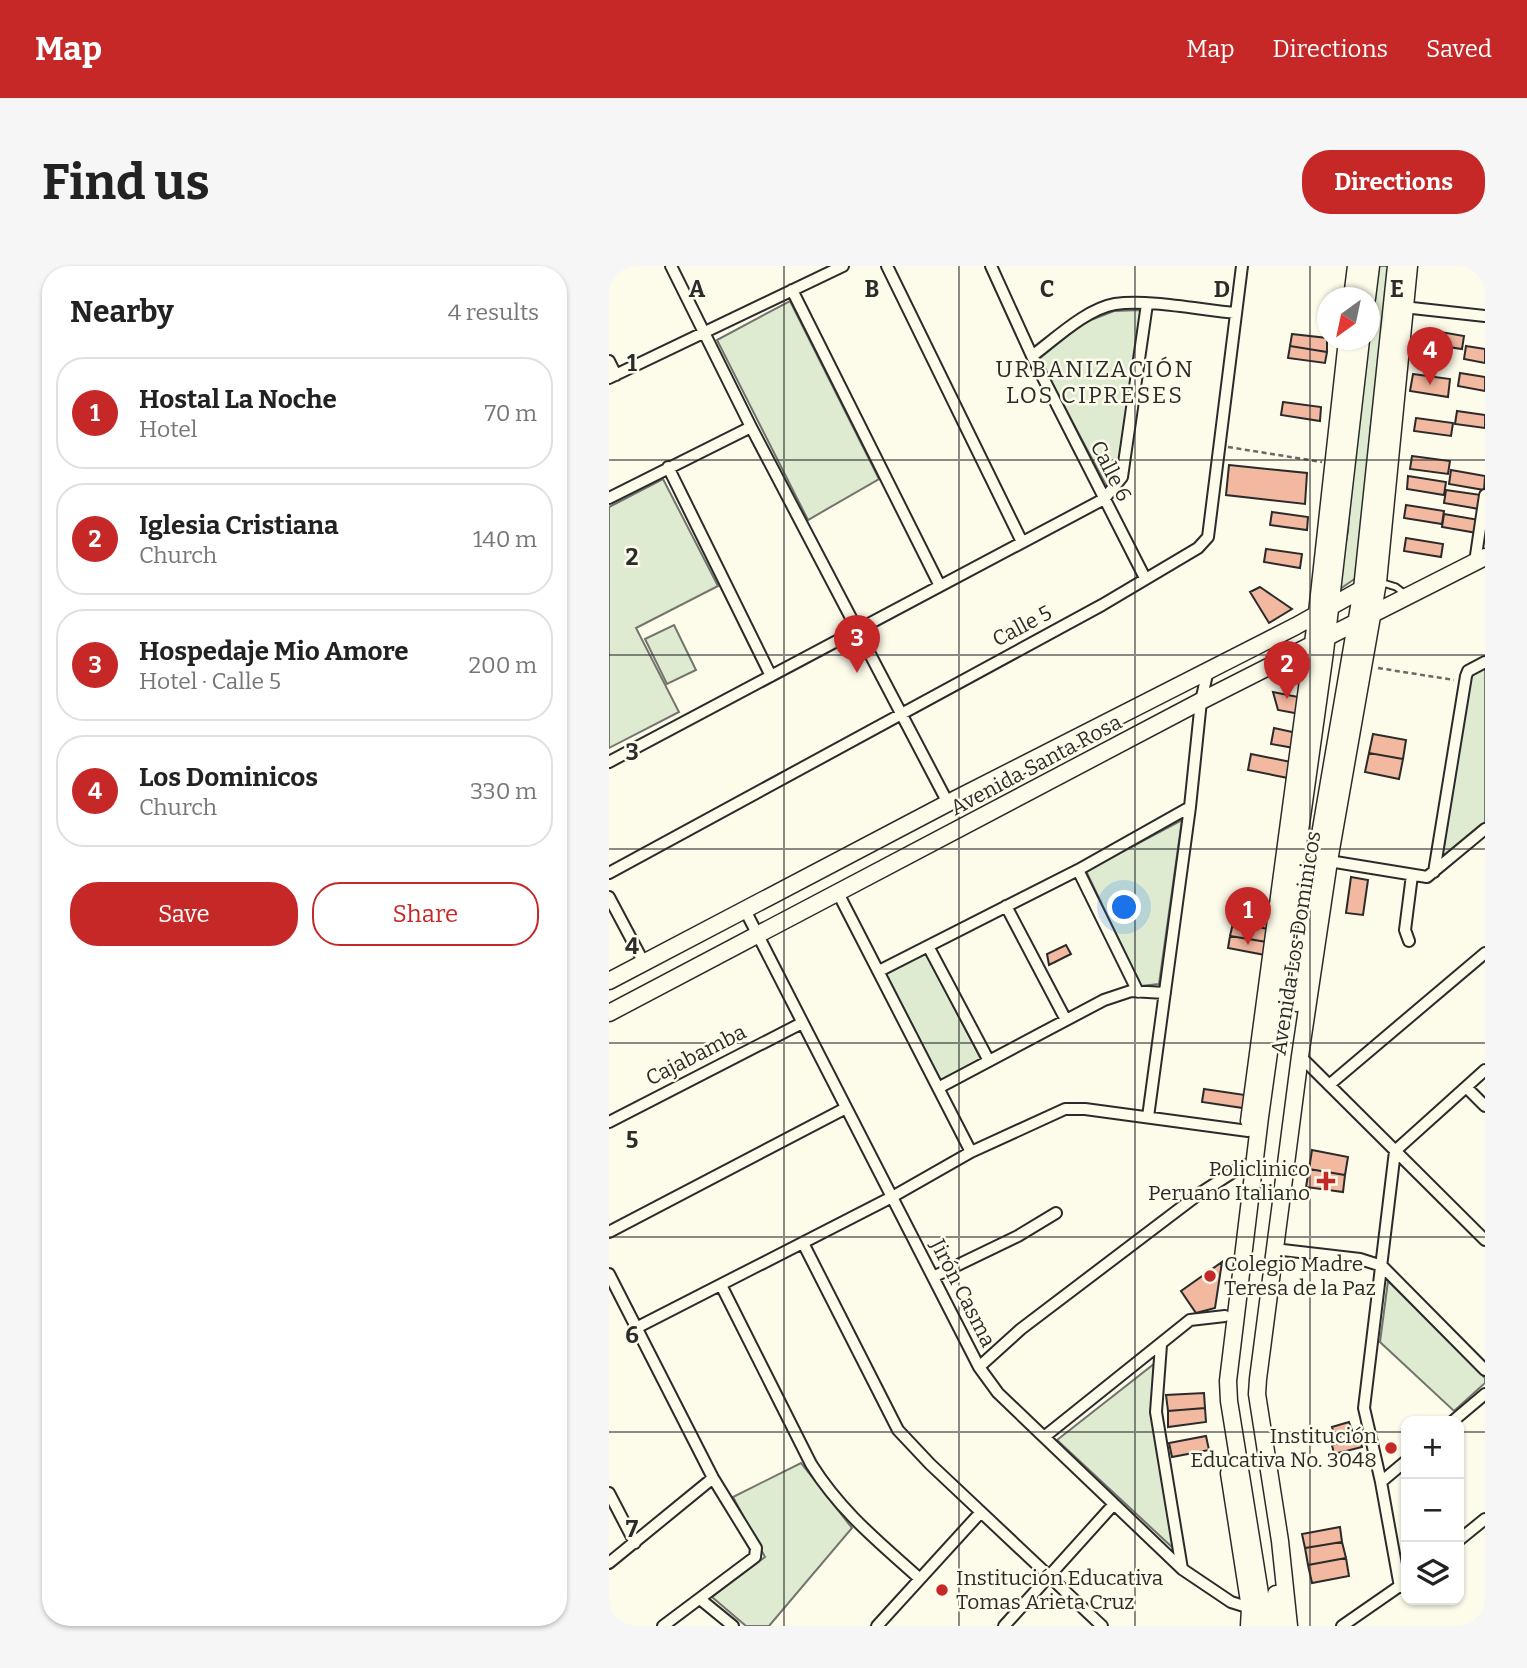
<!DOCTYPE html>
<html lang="en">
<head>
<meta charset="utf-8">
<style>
  :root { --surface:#fff; --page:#f6f6f6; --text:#222; --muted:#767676; --line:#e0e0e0; --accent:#c62828 }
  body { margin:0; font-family:Bitter,serif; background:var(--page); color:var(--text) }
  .controls { position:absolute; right:21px; bottom:21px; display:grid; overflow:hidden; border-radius:14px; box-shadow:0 2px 5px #0004 }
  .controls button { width:63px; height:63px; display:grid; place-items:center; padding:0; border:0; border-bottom:2px solid var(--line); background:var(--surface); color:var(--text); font:35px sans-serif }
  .compass { position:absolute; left:708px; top:21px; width:63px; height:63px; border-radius:50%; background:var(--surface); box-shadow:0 2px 5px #0004; rotate:213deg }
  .you { position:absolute; left:516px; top:642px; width:24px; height:24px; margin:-18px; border:5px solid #fff; border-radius:50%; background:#1a73e8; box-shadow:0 0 0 10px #1a73e833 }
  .badge { display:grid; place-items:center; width:46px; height:46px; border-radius:50%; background:var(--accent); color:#fff; font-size:23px; font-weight:700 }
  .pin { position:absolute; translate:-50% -58px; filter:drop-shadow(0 2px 4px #0008) }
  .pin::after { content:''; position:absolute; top:37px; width:24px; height:21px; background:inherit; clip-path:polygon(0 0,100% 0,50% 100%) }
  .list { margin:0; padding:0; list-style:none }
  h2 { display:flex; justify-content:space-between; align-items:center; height:91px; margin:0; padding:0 28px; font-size:30px }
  h2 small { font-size:23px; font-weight:400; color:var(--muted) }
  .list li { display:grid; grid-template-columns:46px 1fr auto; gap:21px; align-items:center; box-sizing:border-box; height:112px; margin:0 14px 14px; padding:0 14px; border:2px solid var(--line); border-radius:28px }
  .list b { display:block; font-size:26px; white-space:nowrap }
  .list p { margin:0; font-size:23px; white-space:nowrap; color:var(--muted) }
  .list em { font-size:23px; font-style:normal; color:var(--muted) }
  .actions { display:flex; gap:14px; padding:21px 28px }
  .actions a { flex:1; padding:16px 0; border:2px solid var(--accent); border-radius:28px; text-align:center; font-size:24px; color:var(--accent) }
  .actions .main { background:var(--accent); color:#fff }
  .icon { flex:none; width:38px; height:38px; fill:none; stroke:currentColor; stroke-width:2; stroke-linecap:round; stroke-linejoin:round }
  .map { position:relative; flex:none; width:876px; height:1360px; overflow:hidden; border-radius:28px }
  header { display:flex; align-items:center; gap:42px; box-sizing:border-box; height:98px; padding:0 35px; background:var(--accent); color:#fff }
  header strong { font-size:33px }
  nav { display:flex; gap:38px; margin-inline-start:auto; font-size:24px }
  .intro { display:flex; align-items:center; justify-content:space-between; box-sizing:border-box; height:168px; padding:0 42px }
  h1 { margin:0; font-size:49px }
  .button { padding:18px 32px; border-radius:28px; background:var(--accent); color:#fff; font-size:24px; font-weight:700 }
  main { display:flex; gap:42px; padding:0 42px }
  aside { flex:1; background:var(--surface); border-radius:28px; box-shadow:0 2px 5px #0004 }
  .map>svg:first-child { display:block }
</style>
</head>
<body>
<header>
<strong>Map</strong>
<nav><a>Map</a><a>Directions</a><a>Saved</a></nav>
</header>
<div class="intro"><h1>Find us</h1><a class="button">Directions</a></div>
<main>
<aside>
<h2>Nearby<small>4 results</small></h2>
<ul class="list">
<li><span class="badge">1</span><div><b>Hostal La Noche</b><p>Hotel</p></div><em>70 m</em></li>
<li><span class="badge">2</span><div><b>Iglesia Cristiana</b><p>Church</p></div><em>140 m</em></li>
<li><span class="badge">3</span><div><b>Hospedaje Mio Amore</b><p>Hotel · Calle 5</p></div><em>200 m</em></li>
<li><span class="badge">4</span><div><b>Los Dominicos</b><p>Church</p></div><em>330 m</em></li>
</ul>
<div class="actions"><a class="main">Save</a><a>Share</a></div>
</aside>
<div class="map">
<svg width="876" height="1360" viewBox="0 0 876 1360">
  <rect width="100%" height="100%" fill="#fdfbea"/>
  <!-- green -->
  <path fill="#deebd1" stroke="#74746e" stroke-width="2" d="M769 0H782L761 166 760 206 747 312 728 325 739 265 743 207Z
    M181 35 270 213 199 254 108 74Z
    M533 44 509 207 497 219 430 93 474 57 505 45Z
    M54 213 109 320 27 362 70 446 0 482V241Z
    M65 359 87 404 58 418 36 373Z
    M876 401V556L833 592 862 408Z
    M573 554 550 718 532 720 477 605Z
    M317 687 372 793 332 815 277 708Z
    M779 1015 876 1112V1117L845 1145 771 1076Z
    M545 1098 543 1145 565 1283 448 1174Z
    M192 1197 243 1262 160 1360H137L103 1331 156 1291 124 1231Z"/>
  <!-- building -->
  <path fill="#f2b8a0" stroke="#2b2b2b" stroke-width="2" d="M820 64 855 70 853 83 818 78Z
    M683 68 718 72V86L681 80Z
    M681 80 718 86 716 97 679 92Z
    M857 80 876 83V97L855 93Z
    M851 107 876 111V125L849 120Z
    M804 108 841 113 839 131 801 125Z
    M674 136 712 141 711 155 672 149Z
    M848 145 876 149V162L846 158Z
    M807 152 844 157 842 170 805 165Z
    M803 190 841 195 839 208 801 203Z
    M620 199 698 207 696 238 617 229Z
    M842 204 876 210 875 224 840 218Z
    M799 210 837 216 835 229 798 223Z
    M837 224 872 229 870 243 835 237Z
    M797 239 835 245 833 258 795 252Z
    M663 246 699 251 698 264 661 259Z
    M835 248 870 254 868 267 833 261Z
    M797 272 834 278 832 291 795 285Z
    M657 283 693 288 691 302 655 296Z
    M651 321 683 343 660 357 641 326Z
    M664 426 694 432 691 448 669 444Z
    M665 462 688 467 685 482 662 478Z
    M764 468 797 474 794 493 760 487Z
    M760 487 794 493 790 513 756 506Z
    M642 488 682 496 679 512 639 504Z
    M742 611 759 614 754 649 737 647Z
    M628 634 664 640 662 652 626 646Z
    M626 646 662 652 660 663 624 657Z
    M624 657 660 663 658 676 621 670Z
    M621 670 658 676 656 689 619 682Z
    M457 679 462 688 440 699 438 688Z
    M595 823 636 829 634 842 593 836Z
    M703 884 739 891 736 909 700 903Z
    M700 903 736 909 734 926 697 921Z
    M613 996 606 1042 587 1047 572 1025Z
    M595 1127 596 1142 559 1145 557 1129Z
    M596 1142 597 1156 559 1161V1145Z
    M740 1156 744 1167 726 1172 723 1161Z
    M597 1170 600 1184 563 1191 560 1177Z
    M751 1172 753 1181 725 1188 723 1179Z
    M731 1261 733 1276 696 1282 693 1268Z
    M733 1276 737 1292 699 1299 696 1282Z
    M737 1292 740 1310 703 1317 699 1299Z"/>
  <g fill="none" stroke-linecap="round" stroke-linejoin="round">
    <!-- lane casing -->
    <g stroke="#2b2b2b" stroke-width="9">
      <path id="lane" d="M771 316 787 321 796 328"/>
    </g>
    <!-- street casing -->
    <g stroke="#2b2b2b" stroke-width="14">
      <path id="street" d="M62 0 142 161 339 537
        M278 0 413 276
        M382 0 423 90 536 312
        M183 24 331 320
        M794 41 876 50
        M423 90C446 73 477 43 506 38 540 33 592 44 627 47
        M0 95 7 109
        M0 112 234 0
        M59 201 162 410
        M0 232 142 161
        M866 296 876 229
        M0 496 495 233 513 211 538 38
        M720 595 818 611 876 563
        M469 604 529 726
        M825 606 857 410 859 405 876 396
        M0 607 493 339 589 282 599 271 633 0
        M229 627 362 886
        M0 631 35 697
        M397 640 457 754
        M136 644 370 1101 389 1127 573 1303 622 1336 641 1342
        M800 675 796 664 803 609
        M319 680 380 795
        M270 705 469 604 581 541
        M691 790 876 974
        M720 819 876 687
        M857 821 876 840
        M329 822 495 734 522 725 556 727
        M539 851 581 541 592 435 599 404
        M0 856 193 757
        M0 966 237 842
        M194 977 289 1164 321 1198 493 1360
        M665 983 751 993 773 1000 876 1104
        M0 1008 104 1212 147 1282 146 1291 54 1360
        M324 1011 409 970 447 947
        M112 1019 202 1198C232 1246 270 1276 311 1313
        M27 1062 283 931 362 886 456 843H476L639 865
        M552 1079 547 1146 573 1303
        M370 1101 412 1063 590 928 635 899
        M844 1155 876 1128
        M435 1171 581 1054 616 1050
        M772 1216 797 1195
        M0 1227 26 1277
        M850 1274 876 1253
        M0 1297 104 1212
        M791 1321 772 1216 755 1142 786 885 876 804
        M91 1333 124 1360
        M268 1360 372 1246
        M395 1360 505 1238
        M733 1360 795 1317"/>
    </g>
    <!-- secondary casing -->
    <g stroke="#2b2b2b" stroke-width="19">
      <path id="secondary" d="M743 32 747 0
        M758 32 762 0
        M0 715 339 537 687 360 753 323
        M688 737 707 592 753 323 787 0
        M0 747 592 435 876 291
        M640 855 708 347 738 74
        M620 1207 641 1342 640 1360
        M667 1328 668 1360
        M653 1360V1340L620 1135 619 1115 651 851 716 386 752 74
        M680 1360 671 1275 648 1128 649 1113 691 790 720 595 769 316 800 0"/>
    </g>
    <!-- path -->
    <path stroke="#6a6964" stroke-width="2.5" stroke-dasharray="5 3.5" stroke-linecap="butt" d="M619 181 713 196
      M769 402 845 414"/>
    <!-- lane -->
    <use href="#lane" stroke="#fdfbea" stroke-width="5"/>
    <!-- street -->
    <use href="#street" stroke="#fdfbea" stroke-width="10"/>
    <!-- secondary -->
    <use href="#secondary" stroke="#fdfbea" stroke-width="16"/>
  </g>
  <!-- grid -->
  <path fill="none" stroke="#2b2b2b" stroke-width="2" stroke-opacity="0.55" d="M175 0V1360M350 0V1360M526 0V1360M701 0V1360M0 194H876M0 389H876M0 583H876M0 777H876M0 971H876M0 1166H797M850 1166H876"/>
  <!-- markers -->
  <g fill="#c62828" stroke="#fdfbea" stroke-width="2.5">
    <path d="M713.5 904.5h7v7h7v7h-7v7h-7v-7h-7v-7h7z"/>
    <circle cx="601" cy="1010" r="7"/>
    <circle cx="782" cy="1182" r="7"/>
    <circle cx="333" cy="1324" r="7"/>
  </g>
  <g text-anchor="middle" stroke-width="5" stroke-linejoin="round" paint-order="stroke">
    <!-- street labels -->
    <g font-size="21" fill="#2b2b2b" stroke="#fdfbea">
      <text transform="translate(502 205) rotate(63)" y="7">Calle 6</text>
      <text transform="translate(413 360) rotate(-28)" y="7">Calle 5</text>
      <text transform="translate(427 499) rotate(-28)" y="7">Avenida Santa Rosa</text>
      <text transform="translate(687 677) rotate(-81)" y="7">Avenida Los Dominicos</text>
      <text transform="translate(87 789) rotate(-27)" y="7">Cajabamba</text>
      <text transform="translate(354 1027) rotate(63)" y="7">Jirón Casma</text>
    </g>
    <!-- poi labels -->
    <g font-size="21" fill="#2b2b2b" stroke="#fdfbea" text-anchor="end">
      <text x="701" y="910">Policlinico<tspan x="701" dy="24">Peruano Italiano</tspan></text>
      <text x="615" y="1005" text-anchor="start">Colegio Madre<tspan x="615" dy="24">Teresa de la Paz</tspan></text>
      <text x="768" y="1177">Institución<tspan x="768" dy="24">Educativa No. 3048</tspan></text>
      <text x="347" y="1319" text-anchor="start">Institución Educativa<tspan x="347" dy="24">Tomas Arieta Cruz</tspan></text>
    </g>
    <!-- neighbourhood labels -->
    <g font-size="23" letter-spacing="2" fill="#2b2b2b" stroke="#fdfbea">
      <text x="486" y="111">URBANIZACIÓN<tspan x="486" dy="26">LOS CIPRESES</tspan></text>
    </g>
  </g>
  <g font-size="23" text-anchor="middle" font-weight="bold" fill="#2b2b2b" stroke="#fdfbea" stroke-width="5" stroke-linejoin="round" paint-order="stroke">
    <text x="88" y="31">A</text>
    <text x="263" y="31">B</text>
    <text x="438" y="31">C</text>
    <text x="613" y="31">D</text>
    <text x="788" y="31">E</text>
    <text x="23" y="105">1</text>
    <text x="23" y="299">2</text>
    <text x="23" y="494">3</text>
    <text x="23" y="688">4</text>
    <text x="23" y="882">5</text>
    <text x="23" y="1077">6</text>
    <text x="23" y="1271">7</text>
  </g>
</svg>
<div class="controls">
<button>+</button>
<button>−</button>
<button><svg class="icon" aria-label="layers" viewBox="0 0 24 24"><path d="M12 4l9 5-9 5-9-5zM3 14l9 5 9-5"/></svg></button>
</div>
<svg class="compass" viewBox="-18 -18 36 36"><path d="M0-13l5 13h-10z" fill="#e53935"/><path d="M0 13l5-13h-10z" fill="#767676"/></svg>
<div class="you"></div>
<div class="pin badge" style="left:639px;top:679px">1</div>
<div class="pin badge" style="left:678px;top:433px">2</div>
<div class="pin badge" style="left:248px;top:407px">3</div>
<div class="pin badge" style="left:821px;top:119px">4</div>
</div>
</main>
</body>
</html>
